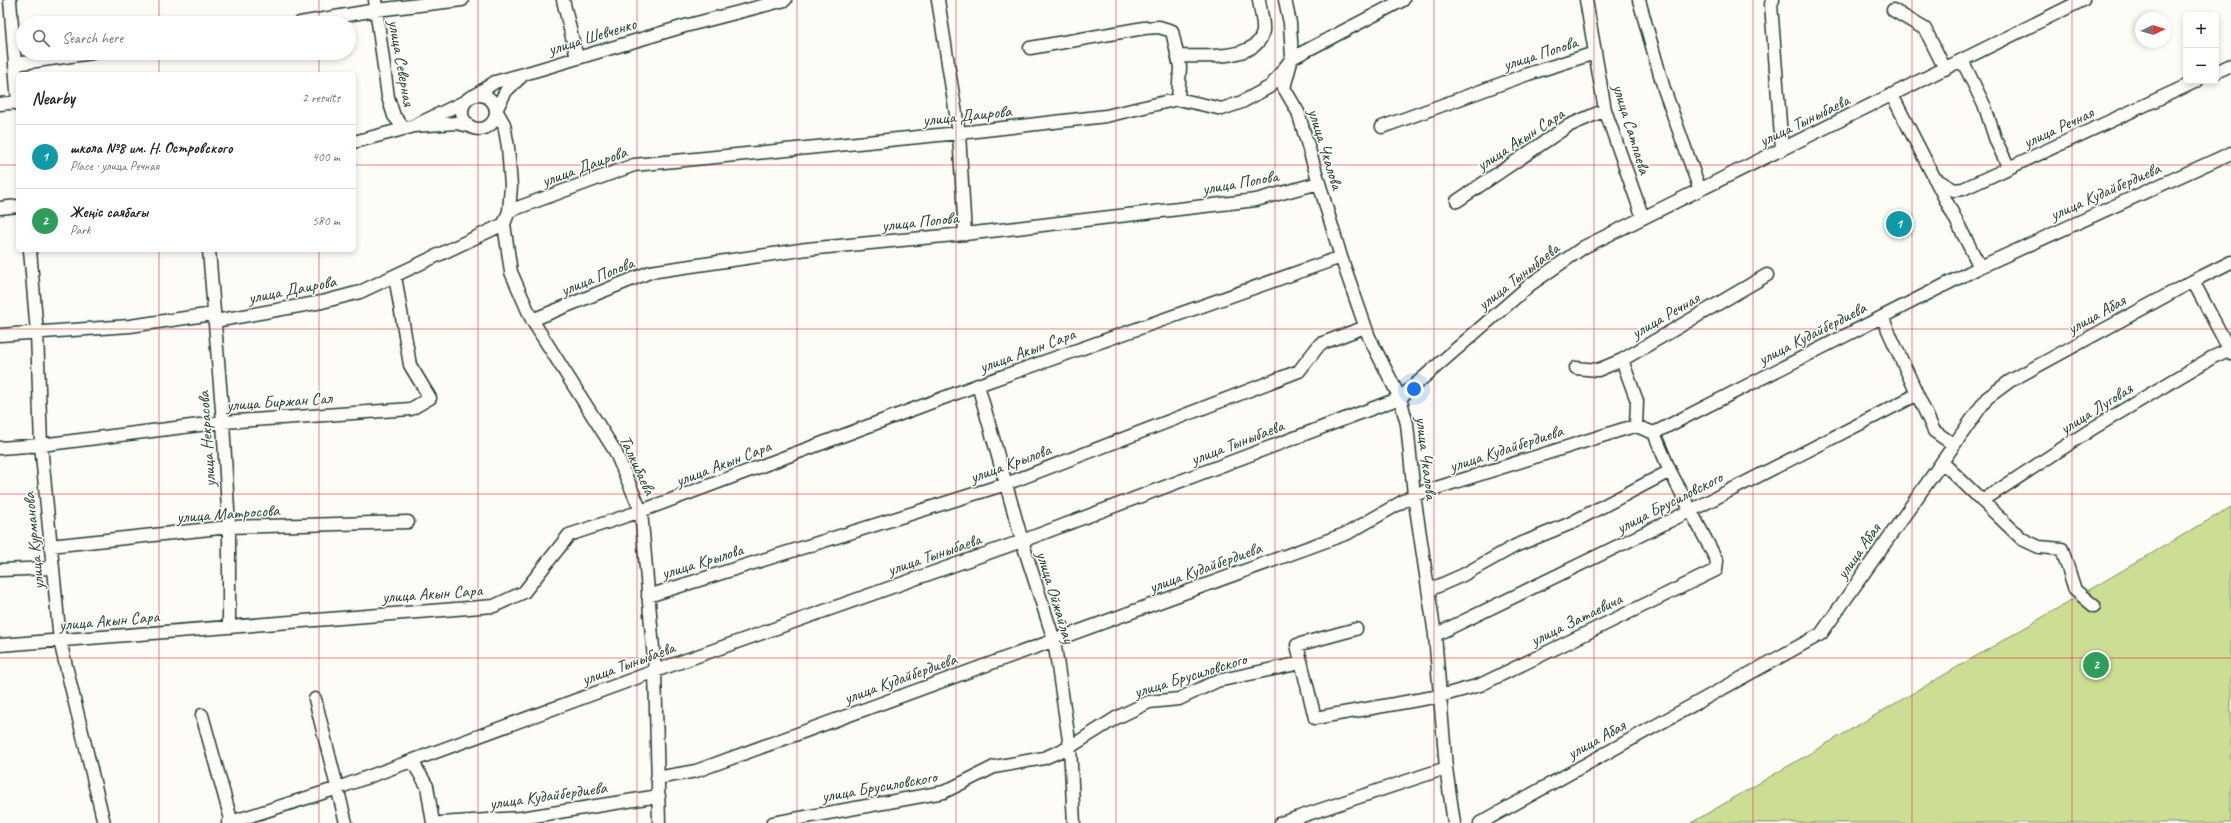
<!DOCTYPE html>
<html lang="en">
<head>
<meta charset="utf-8">
<style>
  :root { --surface:#fff; --page:#f6f6f6; --text:#202124; --muted:#757577; --line:#e0e0e0; --accent:#1f3d34 }
  body { margin:0; font-family:Caveat,sans-serif; background:var(--page); color:var(--text) }
  .controls { position:absolute; right:12px; top:12px; display:grid; overflow:hidden; border-radius:6px; box-shadow:0 2px 6px #0003 }
  .controls button { width:36px; height:36px; display:grid; place-items:center; padding:0; border:0; border-bottom:1px solid var(--line); background:var(--surface); color:var(--text); font:20px sans-serif }
  .compass { position:absolute; left:2135px; top:12px; width:36px; height:36px; border-radius:50%; background:var(--surface); box-shadow:0 2px 6px #0003; rotate:86deg }
  .you { position:absolute; left:1414px; top:389px; width:14px; height:14px; margin:-10px; border:3px solid #fff; border-radius:50%; background:#1a73e8; box-shadow:0 0 0 6px #1a73e833 }
  .badge { display:grid; place-items:center; width:26px; height:26px; border-radius:50%; background:var(--accent); color:#fff; font-size:13px; font-weight:700 }
  .pin { position:absolute; translate:-50% -50%; border:2px solid #fff; box-shadow:0 1px 4px #0006 }
  .list { margin:0; padding:0; list-style:none }
  h2 { display:flex; justify-content:space-between; align-items:center; height:52px; margin:0; padding:0 16px; font-size:17px }
  h2 small { font-size:13px; font-weight:400; color:var(--muted) }
  .list li { display:grid; grid-template-columns:26px 1fr auto; gap:12px; align-items:center; box-sizing:border-box; height:64px; padding:0 16px; border-top:1px solid var(--line) }
  .list b { display:block; font-size:15px; white-space:nowrap }
  .list p { margin:0; font-size:13px; white-space:nowrap; color:var(--muted) }
  .list em { font-size:13px; font-style:normal; color:var(--muted) }
  .icon { flex:none; width:22px; height:22px; fill:none; stroke:currentColor; stroke-width:2; stroke-linecap:round; stroke-linejoin:round }
  .map { position:relative; flex:none; width:2231px; height:823px; overflow:hidden }
  .search { position:absolute; background:var(--surface); box-shadow:0 2px 6px #0003; left:16px; top:16px; width:340px; height:44px; display:flex; align-items:center; gap:10px; box-sizing:border-box; padding:0 14px; border-radius:22px; color:var(--muted); font-size:15px }
  .panel { position:absolute; background:var(--surface); box-shadow:0 2px 6px #0003; left:16px; top:72px; width:340px; height:180px; border-radius:6px }
  .map>svg:first-child { display:block }
</style>
</head>
<body>
<div class="map">
<svg width="2231" height="823" viewBox="0 0 2231 823">
  <rect width="100%" height="100%" fill="#fdfcf7"/>
  <filter id="ink" filterUnits="userSpaceOnUse"><feTurbulence type="fractalNoise" baseFrequency=".025" numOctaves="2"/><feDisplacementMap in="SourceGraphic" scale="8" xChannelSelector="R" yChannelSelector="G"/><feConvolveMatrix kernelMatrix="1 2 1 2 8 2 1 2 1" color-interpolation-filters="sRGB"/></filter>
  <g filter="url(#ink)">
    <!-- green -->
    <path fill="#ccde93" stroke="#768e64" d="M2231 507V823H1691Z"/>
    <g fill="none" stroke-linecap="round" stroke-linejoin="round">
      <!-- minor casing -->
      <g stroke="#1f3d34" stroke-width="15">
        <path id="minor" d="M10 0 18 104
          M375 0 388 97 394 116 404 128
          M563 0 577 58
          M938 0 959 133 965 234
          M1285 0 1290 23 1292 58 1284 88 1298 112 1341 257 1369 337 1400 398 1407 424 1414 495 1435 635 1446 768 1454 823
          M1586 0 1605 110 1643 218
          M1639 0 1664 89 1700 190
          M1773 0 1771 4 1782 150
          M1893 10 1925 29 1945 69
          M300 23 376 10 462 0
          M1030 48 1144 28 1159 27 1172 31 1180 67 1178 99
          M1179 56C1201 56 1259 61 1263 31 1264 22 1260 9 1259 0
          M1962 60 1985 107 1996 141 2009 168
          M15 64 92 53
          M2216 72 2231 65
          M524 74 685 26 785 0
          M477 94 495 82 524 74 506 91 496 110 504 124 508 147 511 186 509 211 504 224 511 272 532 320 615 451 641 511 655 671 659 823
          M462 112a17 17 0 1 1 34 0a17 17 0 1 1-34 0Z
          M1892 95 1980 267
          M464 102 414 126 456 123 469 126
          M0 104 18 102
          M1382 127 1528 74 1595 53
          M354 142 411 127
          M1934 178 1954 190 1963 189 2197 81
          M1457 201 1568 126 1605 110
          M0 208 18 206
          M509 211 634 165 959 133 1106 116 1178 99 1222 109 1242 102 1271 86 1292 58 1403 0
          M30 250 37 333 41 445 60 641 104 823
          M209 250 223 422 229 527V626
          M2193 281 2231 353
          M1882 317 1934 431 1954 445
          M532 320 650 272 807 249 965 234 1256 200 1319 183
          M215 321 322 302 360 292 504 224
          M0 335 130 326 213 314
          M1622 360 1637 401 1636 426
          M1576 368 1598 370 1622 360 1767 275
          M978 385 1022 541 1054 640 1070 747 1074 823
          M0 448 41 445 223 422 411 409 430 398 410 365 395 276
          M1942 462 2022 539 2039 547 2062 549 2075 590 2094 606
          M1982 501 2095 427 2213 357 2231 349
          M50 546 229 527 408 522
          M0 570 52 568
          M1429 590 1463 575 1515 546 1569 524 1670 471
          M648 596 1006 484 1299 371 1320 344 1365 327
          M1356 629 1297 645 1315 718 1440 696 1480 685 1716 570 1717 561 1670 471 1654 433
          M1435 635 1690 511 1916 395
          M0 645 494 606 524 592 569 535 641 511 978 385 1341 257
          M315 699 346 823
          M202 715 232 823
          M412 761 427 786 433 823
          M657 778 696 771 1348 533 1414 495 1624 429 1636 426 1654 433 1980 267 2231 153
          M228 823 338 788 655 671 1022 541 1400 398 1531 284 1584 247 2083 0
          M440 823 521 818 659 796
          M773 823 944 792 994 767 1044 758 1070 747 1116 718 1149 702 1179 699 1217 681 1301 663
          M1281 823 1446 768
          M1480 823 1821 634 1987 398 2010 381 2193 281 2231 262"/>
      </g>
      <!-- minor -->
      <use href="#minor" stroke="#fdfcf7" stroke-width="12"/>
    </g>
  </g>
  <!-- grid -->
  <path fill="none" stroke="#d62828" stroke-width="1" stroke-opacity="0.55" d="M159 0V23M319 0V23M478 0V823M637 0V823M797 0V823M956 0V823M1116 0V823M1275 0V823M1434 0V823M1594 0V823M1753 0V823M1912 0V823M2072 0V823M159 53V74M319 53V74M0 165H18M354 165H2231M159 250V823M319 250V823M0 329H2231M0 494H2231M0 658H2231"/>
  <g text-anchor="middle" stroke-width="3" stroke-linejoin="round" paint-order="stroke">
    <!-- street labels -->
    <g font-size="17" fill="#1f3d34" stroke="#fdfcf7">
      <text transform="translate(592 36) rotate(-17)" y="6">улица Шевченко</text>
      <text transform="translate(1540 53) rotate(-18)" y="6">улица Попова</text>
      <text transform="translate(402 63) rotate(80)" y="6">улица Северная</text>
      <text transform="translate(967 115) rotate(-6)" y="6">улица Даирова</text>
      <text transform="translate(1804 120) rotate(-26)" y="6">улица Тыныбаева</text>
      <text transform="translate(2058 127) rotate(-25)" y="6">улица Речная</text>
      <text transform="translate(1632 129) rotate(73)" y="6">улица Сатпаева</text>
      <text transform="translate(1520 139) rotate(-33)" y="6">улица Акын Сара</text>
      <text transform="translate(1326 149) rotate(73)" y="6">улица Чкалова</text>
      <text transform="translate(584 166) rotate(-20)" y="6">улица Даирова</text>
      <text transform="translate(1240 182) rotate(-10)" y="6">улица Попова</text>
      <text transform="translate(2105 191) rotate(-24)" y="6">улица Кудайбердиева</text>
      <text transform="translate(920 221) rotate(-6)" y="6">улица Попова</text>
      <text transform="translate(597 276) rotate(-22)" y="6">улица Попова</text>
      <text transform="translate(1518 276) rotate(-38)" y="6">улица Тыныбаева</text>
      <text transform="translate(292 289) rotate(-11)" y="6">улица Даирова</text>
      <text transform="translate(2096 314) rotate(-29)" y="6">улица Абая</text>
      <text transform="translate(1665 315) rotate(-30)" y="6">улица Речная</text>
      <text transform="translate(1812 333) rotate(-27)" y="6">улица Кудайбердиева</text>
      <text transform="translate(1027 350) rotate(-20)" y="6">улица Акын Сара</text>
      <text transform="translate(279 401) rotate(-4)" y="6">улица Биржан Сал</text>
      <text transform="translate(2096 408) rotate(-32)" y="6">улица Луговая</text>
      <text transform="translate(206 439) rotate(-94)" y="6">улица Некрасова</text>
      <text transform="translate(1237 442) rotate(-21)" y="6">улица Тыныбаева</text>
      <text transform="translate(1506 448) rotate(-18)" y="6">улица Кудайбердиева</text>
      <text transform="translate(1427 458) rotate(83)" y="6">улица Чкалова</text>
      <text transform="translate(723 463) rotate(-21)" y="6">улица Акын Сара</text>
      <text transform="translate(1010 463) rotate(-20)" y="6">улица Крылова</text>
      <text transform="translate(638 465) rotate(65)" y="6">Талкибаева</text>
      <text transform="translate(1669 502) rotate(-27)" y="6">улица Брусиловского</text>
      <text transform="translate(228 513) rotate(-4)" y="6">улица Матросова</text>
      <text transform="translate(33 541) rotate(-96)" y="6">улица Курманова</text>
      <text transform="translate(1858 551) rotate(-55)" y="6">улица Абая</text>
      <text transform="translate(934 554) rotate(-19)" y="6">улица Тыныбаева</text>
      <text transform="translate(702 561) rotate(-17)" y="6">улица Крылова</text>
      <text transform="translate(1205 567) rotate(-20)" y="6">улица Кудайбердиева</text>
      <text transform="translate(432 593) rotate(-4)" y="6">улица Акын Сара</text>
      <text transform="translate(1056 597) rotate(73)" y="6">улица Ойжайлау</text>
      <text transform="translate(1576 619) rotate(-26)" y="6">улица Затаевича</text>
      <text transform="translate(109 620) rotate(-5)" y="6">улица Акын Сара</text>
      <text transform="translate(628 663) rotate(-20)" y="6">улица Тыныбаева</text>
      <text transform="translate(1190 675) rotate(-17)" y="6">улица Брусиловского</text>
      <text transform="translate(900 678) rotate(-20)" y="6">улица Кудайбердиева</text>
      <text transform="translate(1596 739) rotate(-29)" y="6">улица Абая</text>
      <text transform="translate(879 786) rotate(-10)" y="6">улица Брусиловского</text>
      <text transform="translate(548 795) rotate(-8)" y="6">улица Кудайбердиева</text>
    </g>
  </g>
</svg>
<div class="controls">
<button>+</button>
<button>−</button>
</div>
<svg class="compass" viewBox="-18 -18 36 36"><path d="M0-13l5 13h-10z" fill="#e53935"/><path d="M0 13l5-13h-10z" fill="#757577"/></svg>
<div class="you"></div>
<div class="pin badge" style="left:1899px;top:224px;background:#0f9aa8">1</div>
<div class="pin badge" style="left:2096px;top:665px;background:#2e9e5b">2</div>
<div class="search"><svg class="icon" aria-label="search" viewBox="0 0 24 24"><circle cx="10" cy="10" r="6"/><path d="M15 15l6 6"/></svg>Search here</div>
<section class="panel">
<h2>Nearby<small>2 results</small></h2>
<ul class="list">
<li><span class="badge" style="background:#0f9aa8">1</span><div><b>школа №8 им. Н. Островского</b><p>Place · улица Речная</p></div><em>400 m</em></li>
<li><span class="badge" style="background:#2e9e5b">2</span><div><b>Жеңіс саябағы</b><p>Park</p></div><em>580 m</em></li>
</ul>
</section>
</div>
</body>
</html>
